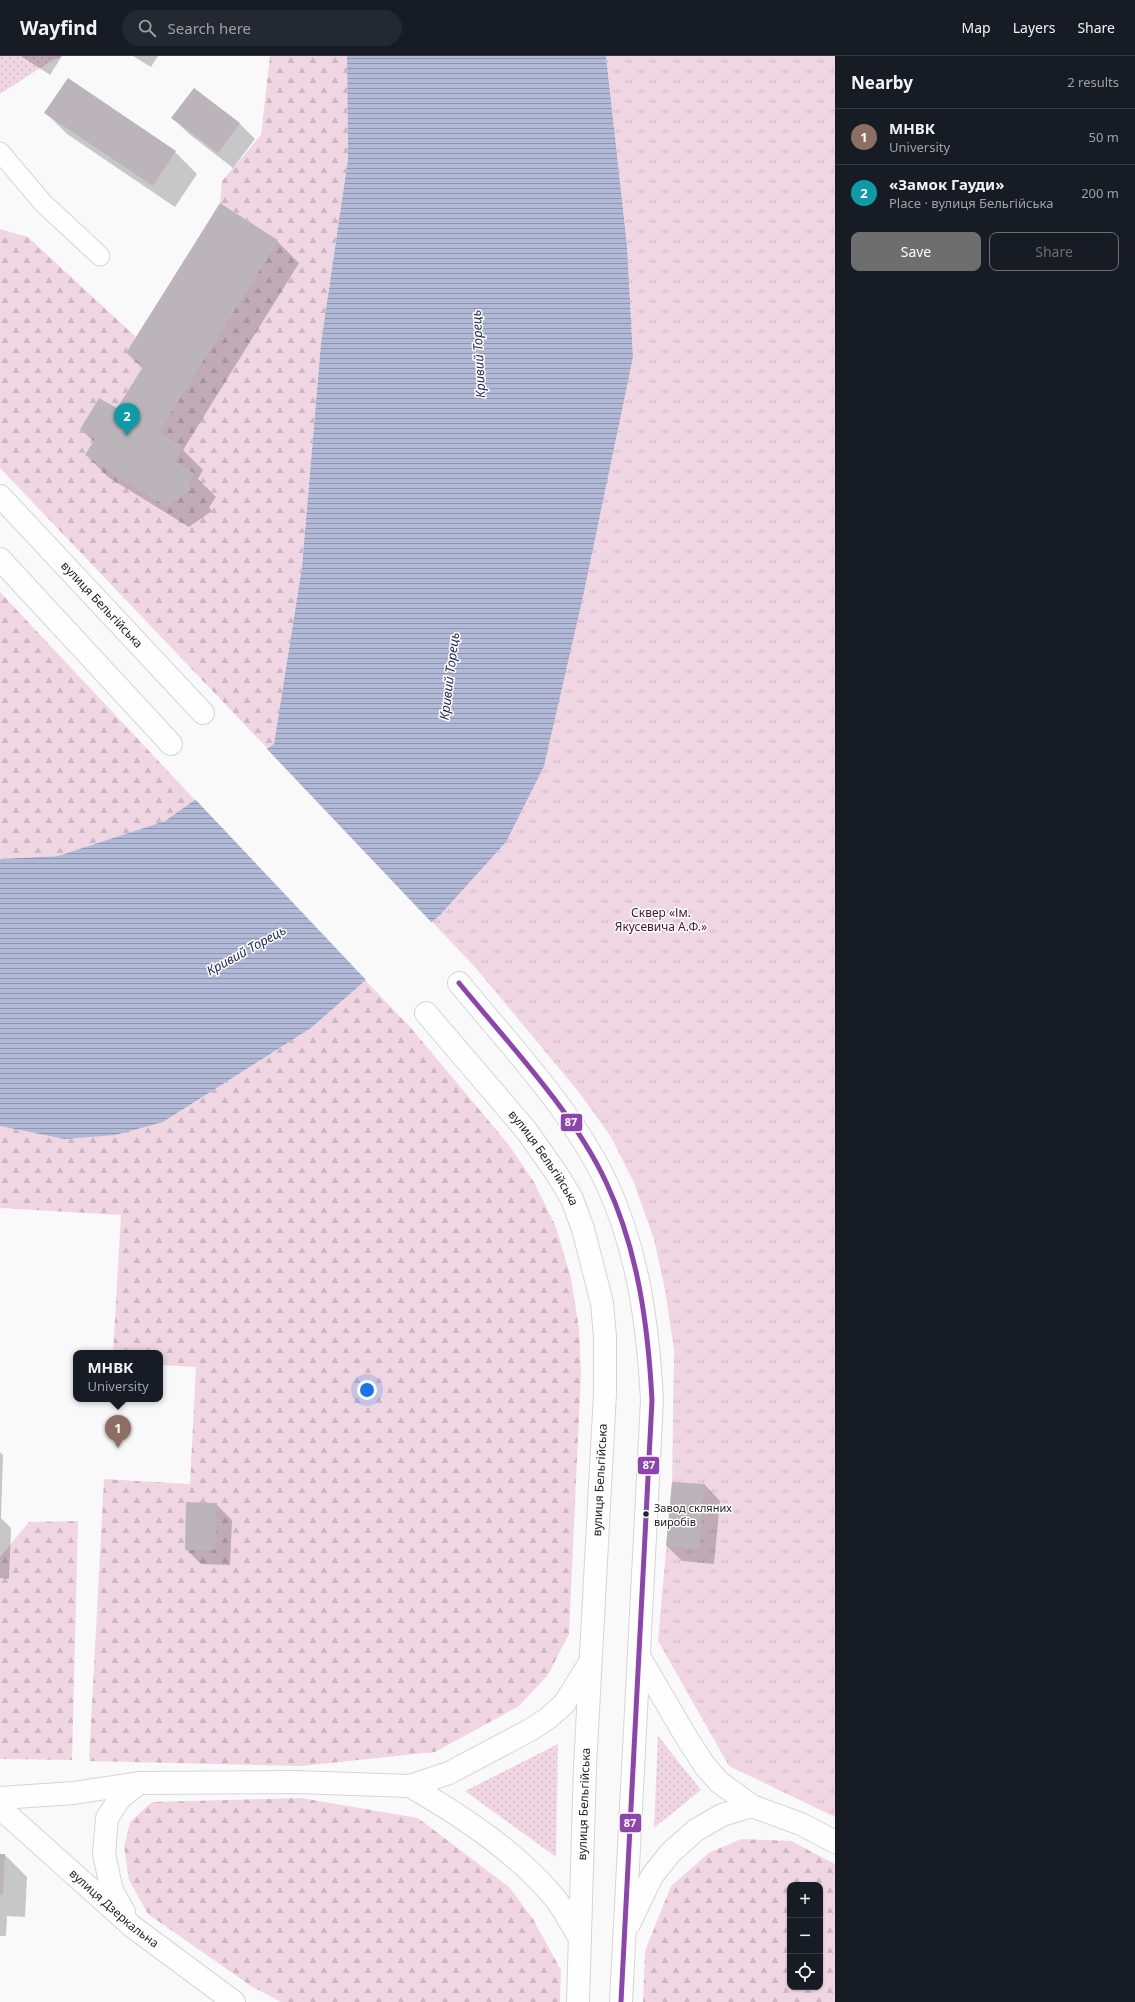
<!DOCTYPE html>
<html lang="en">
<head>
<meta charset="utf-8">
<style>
  :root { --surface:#171b24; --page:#242831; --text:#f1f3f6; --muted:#9ea1a6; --line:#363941; --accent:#6e6e6f }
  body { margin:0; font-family:"Noto Sans",sans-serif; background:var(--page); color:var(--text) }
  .controls { position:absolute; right:12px; bottom:12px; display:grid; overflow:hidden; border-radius:8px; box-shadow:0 1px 3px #0004 }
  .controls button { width:36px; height:36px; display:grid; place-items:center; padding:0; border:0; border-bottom:1px solid var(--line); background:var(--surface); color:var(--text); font:20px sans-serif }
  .you { position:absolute; left:367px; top:1334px; width:14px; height:14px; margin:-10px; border:3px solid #fff; border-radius:50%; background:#1a73e8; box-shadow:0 0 0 6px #1a73e833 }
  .badge { display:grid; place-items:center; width:26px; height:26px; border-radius:50%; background:var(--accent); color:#fff; font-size:13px; font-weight:700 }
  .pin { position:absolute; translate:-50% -33px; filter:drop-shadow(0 1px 2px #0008) }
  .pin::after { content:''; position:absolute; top:21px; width:14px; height:12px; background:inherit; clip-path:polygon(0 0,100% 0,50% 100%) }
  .popup { position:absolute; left:73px; top:1294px; width:90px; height:52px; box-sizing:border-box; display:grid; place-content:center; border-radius:8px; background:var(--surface); filter:drop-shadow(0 1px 3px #0005); font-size:13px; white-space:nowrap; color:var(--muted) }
  .popup b { font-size:15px; color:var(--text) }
  .popup::after { content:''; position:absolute; left:50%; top:100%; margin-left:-8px; border:8px solid transparent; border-top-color:var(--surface) }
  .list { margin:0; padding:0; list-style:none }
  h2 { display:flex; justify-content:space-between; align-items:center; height:52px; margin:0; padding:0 16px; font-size:17px }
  h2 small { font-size:13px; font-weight:400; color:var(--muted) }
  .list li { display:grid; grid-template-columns:26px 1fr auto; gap:12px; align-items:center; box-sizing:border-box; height:56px; padding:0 16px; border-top:1px solid var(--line) }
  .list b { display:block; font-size:15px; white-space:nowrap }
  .list p { margin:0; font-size:13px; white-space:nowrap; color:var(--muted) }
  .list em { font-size:13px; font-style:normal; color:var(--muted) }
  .actions { display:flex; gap:8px; padding:12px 16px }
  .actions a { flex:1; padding:9px 0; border:1px solid var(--accent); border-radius:8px; text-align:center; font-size:14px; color:var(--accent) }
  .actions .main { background:var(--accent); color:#fff }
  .icon { flex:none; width:22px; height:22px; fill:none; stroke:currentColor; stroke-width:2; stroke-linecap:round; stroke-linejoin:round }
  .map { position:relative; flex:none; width:835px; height:1946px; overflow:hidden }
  header { display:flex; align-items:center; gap:24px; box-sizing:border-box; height:56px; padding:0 20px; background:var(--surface); border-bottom:1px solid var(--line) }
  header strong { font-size:19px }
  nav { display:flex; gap:22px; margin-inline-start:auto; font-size:14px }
  .search { width:280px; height:36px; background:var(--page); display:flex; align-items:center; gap:10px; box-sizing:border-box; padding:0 14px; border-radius:22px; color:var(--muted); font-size:15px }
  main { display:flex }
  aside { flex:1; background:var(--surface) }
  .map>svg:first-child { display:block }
</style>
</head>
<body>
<header>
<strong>Wayfind</strong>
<div class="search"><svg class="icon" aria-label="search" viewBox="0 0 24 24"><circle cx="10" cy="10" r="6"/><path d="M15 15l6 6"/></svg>Search here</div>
<nav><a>Map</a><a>Layers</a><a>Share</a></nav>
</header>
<main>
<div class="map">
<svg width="835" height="1946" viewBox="0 0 835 1946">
  <defs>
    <pattern id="grass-dots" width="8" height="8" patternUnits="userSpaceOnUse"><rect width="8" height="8" fill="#f0d6e3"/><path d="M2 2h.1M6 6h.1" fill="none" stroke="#ceb7c3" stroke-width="1.8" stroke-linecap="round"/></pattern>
    <pattern id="forest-firs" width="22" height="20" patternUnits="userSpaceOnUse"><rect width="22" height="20" fill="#f0d6e3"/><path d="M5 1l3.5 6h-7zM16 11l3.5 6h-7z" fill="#ceb7c3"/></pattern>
    <pattern id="park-tufts" width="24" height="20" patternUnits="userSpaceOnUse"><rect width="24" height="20" fill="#f0d6e3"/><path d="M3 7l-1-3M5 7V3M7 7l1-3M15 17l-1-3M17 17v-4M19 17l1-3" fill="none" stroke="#ceb7c3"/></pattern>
    <pattern id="water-rules" width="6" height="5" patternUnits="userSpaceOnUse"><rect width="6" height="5" fill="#b1b9d6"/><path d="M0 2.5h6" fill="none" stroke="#9096ad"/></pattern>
  </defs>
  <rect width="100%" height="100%" fill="#faf9fa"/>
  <!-- grass -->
  <path fill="url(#grass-dots)" d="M0 0H62L48 7 0 38Z
    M658 1680 701 1734 654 1772Z
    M558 1688 556 1801 465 1735Z"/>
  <!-- forest -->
  <path fill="url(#forest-firs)" fill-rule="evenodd" d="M270 0H347L348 103 321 287 302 511 274 688 268 693 0 412V173L28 181 136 281 126 297 144 309 117 352 99 342 80 373 95 382 85 399 166 450 191 433 188 428 194 418 174 405 182 391 158 377 278 184 220 147 222 125 261 79Z
    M0 536 195 744 165 765 58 800 0 803Z
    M365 924 411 972 509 1089 534 1126 556 1171 571 1222 579 1273 581 1317 569 1578 548 1619 519 1650 435 1696 301 1710 89 1705 104 1423 190 1428 196 1311 160 1309V1297H113L121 1159 0 1152V1070L64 1083 163 1066 311 972Z
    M78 1465 72 1704 0 1703V1501L29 1466Z
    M301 1742 418 1762 509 1831 533 1863 561 1914 560 1946H281L251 1930 148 1858 129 1824 124 1791 130 1766 152 1746Z
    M742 1783 791 1785 835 1808V1946H643L645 1895 671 1830 710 1796ZM790 1829H820V1931H790Z"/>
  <!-- park -->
  <path fill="url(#park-tufts)" d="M606 0H835V1761L729 1710 658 1585 672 1426 674 1294 665 1234 654 1183 634 1127 611 1081 578 1035 475 911 432 866 506 786 633 301 627 189Z"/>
  <!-- water -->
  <path fill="url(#water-rules)" d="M347 0H606L627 189 633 301 582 545 544 710 506 786 440 859 311 972 163 1066 115 1079 64 1083 0 1070V803L58 800 165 765 274 688 302 511 321 287 348 103Z"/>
  <!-- pier -->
  <path fill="#faf9fa" d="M266 692 433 868 367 925 194 742Z"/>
  <!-- shadow -->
  <path fill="#0003" d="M21 0H62L50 19Z
    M133 0H158L151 11Z
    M68 23 175 96 197 118 175 151 67 78 45 56Z
    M194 34 240 68 255 83 233 112 188 77 173 62Z
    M277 185 299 207 183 394 203 414 198 423 216 441 209 451 212 455 189 471 108 421 86 399 94 386 81 373 117 354 143 313 127 297Z
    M0 1396 3 1399 1 1462 11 1472 9 1523 0 1522Z
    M705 1429 720 1445 714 1508 682 1505 667 1490Z
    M216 1448 232 1464 230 1509 201 1508 186 1493Z
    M0 1799H5L27 1821 25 1861 7 1860 6 1880H0Z"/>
  <!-- building -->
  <path fill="#bcb4bb" d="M68 22 176 95 153 130 44 57Z
    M194 32 240 67 218 97 171 62Z
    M220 147 278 184 158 377 182 391 174 405 195 418 188 428 191 433 166 450 85 399 95 382 80 373 99 342 117 352 144 309 126 297Z
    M672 1426 705 1428 699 1493 666 1490Z
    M186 1446 217 1447 215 1494H185Z
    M0 1798H5L3 1839H0Z"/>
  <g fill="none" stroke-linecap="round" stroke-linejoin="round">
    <!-- lane casing -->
    <g stroke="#d6d5d6" stroke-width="21">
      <path id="lane" d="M0 96 43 147 100 200"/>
    </g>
    <!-- street casing -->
    <g stroke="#d6d5d6" stroke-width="24">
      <g id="street">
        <path id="s1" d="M0 440 203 657"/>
        <path d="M0 503 171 688"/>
        <path d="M459 927C509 988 572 1054 606 1126 638 1194 648 1269 652 1344L621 1946"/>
        <path id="s2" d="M426 957 526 1074 557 1118 572 1143 583 1173 602 1247 605 1280V1337L585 1711 578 1946"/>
        <path d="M640 1602 688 1684 705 1710 719 1726 752 1750 801 1768 835 1786"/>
        <path d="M410 1730C462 1760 515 1795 554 1841 564 1853 571 1869 580 1882"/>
        <path d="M0 1742 74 1737 139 1727 295 1726 410 1730 449 1717 530 1674 547 1663 564 1648 589 1608"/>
        <path id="s3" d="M0 1752 133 1871 234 1946"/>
        <path d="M124 1856 112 1835 104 1798 107 1762 120 1742 139 1727"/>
        <path d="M629 1868 652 1820 670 1797 696 1774 722 1759 752 1750"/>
      </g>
    </g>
    <!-- lane -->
    <use href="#lane" stroke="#fefefe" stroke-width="19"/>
    <!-- street -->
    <use href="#street" stroke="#fefefe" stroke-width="22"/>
    <!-- bus-1 casing -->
    <g stroke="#fff" stroke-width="8">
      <path id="bus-1" d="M459 927C509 988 572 1054 606 1126 638 1194 648 1269 652 1344L621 1946"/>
    </g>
    <!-- bus-1 -->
    <use href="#bus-1" stroke="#8e44ad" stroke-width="5"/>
  </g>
  <!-- markers -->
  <circle fill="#232324" stroke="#fff" stroke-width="1.5" cx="646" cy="1458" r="3.5"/>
  <g text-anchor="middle" stroke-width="3" stroke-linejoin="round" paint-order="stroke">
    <!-- bus labels -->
    <g font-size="11" fill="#232324" stroke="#fff" text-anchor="start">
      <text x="654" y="1456">Завод скляних<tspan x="654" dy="14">виробів</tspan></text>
    </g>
    <!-- street labels -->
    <g font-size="12" fill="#232324" stroke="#fff">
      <text dy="4" stroke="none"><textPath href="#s1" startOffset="149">вулиця Бельгійська</textPath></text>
      <text dy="4" stroke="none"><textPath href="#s2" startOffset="187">вулиця Бельгійська</textPath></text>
      <text transform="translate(600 1424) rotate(-87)" y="4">вулиця Бельгійська</text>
      <text transform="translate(584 1748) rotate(-88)" y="4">вулиця Бельгійська</text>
      <text dy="4" stroke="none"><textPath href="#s3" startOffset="152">вулиця Дзеркальна</textPath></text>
    </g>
    <!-- park labels -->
    <g font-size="12" fill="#491133" stroke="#fff">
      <text x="661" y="861">Сквер «Ім.<tspan x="661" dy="14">Якусевича А.Ф.»</tspan></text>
    </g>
    <!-- water labels -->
    <g font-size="13" font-style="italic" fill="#232b60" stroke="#fff">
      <text transform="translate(478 298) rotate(-93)" y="5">Кривий Торець</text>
      <text transform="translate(449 620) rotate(-83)" y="5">Кривий Торець</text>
      <text transform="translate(246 894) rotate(-29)" y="5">Кривий Торець</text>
    </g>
  </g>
  <g stroke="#fff" stroke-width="1.5">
    <rect x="560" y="1057" width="23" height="19" rx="4" fill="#8e44ad"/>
    <rect x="637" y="1400" width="23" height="19" rx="4" fill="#8e44ad"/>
    <rect x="619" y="1757" width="23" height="20" rx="4" fill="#8e44ad"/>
  </g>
  <g font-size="11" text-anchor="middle" font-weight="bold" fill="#fff">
    <text x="571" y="1070">87</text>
    <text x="649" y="1413">87</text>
    <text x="630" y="1771">87</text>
  </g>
</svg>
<div class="controls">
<button>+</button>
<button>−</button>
<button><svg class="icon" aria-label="locate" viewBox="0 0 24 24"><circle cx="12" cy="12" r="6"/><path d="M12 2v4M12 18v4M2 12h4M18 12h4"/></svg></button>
</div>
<div class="you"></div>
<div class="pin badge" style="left:118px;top:1392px;background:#8d6e63">1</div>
<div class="popup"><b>МНВК</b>University</div>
<div class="pin badge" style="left:127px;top:380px;background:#0f9aa8">2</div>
</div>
<aside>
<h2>Nearby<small>2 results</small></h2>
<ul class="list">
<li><span class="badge" style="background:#8d6e63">1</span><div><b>МНВК</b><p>University</p></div><em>50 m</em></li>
<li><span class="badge" style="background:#0f9aa8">2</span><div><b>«Замок Гауди»</b><p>Place · вулиця Бельгійська</p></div><em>200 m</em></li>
</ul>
<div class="actions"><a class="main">Save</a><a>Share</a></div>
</aside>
</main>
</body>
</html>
